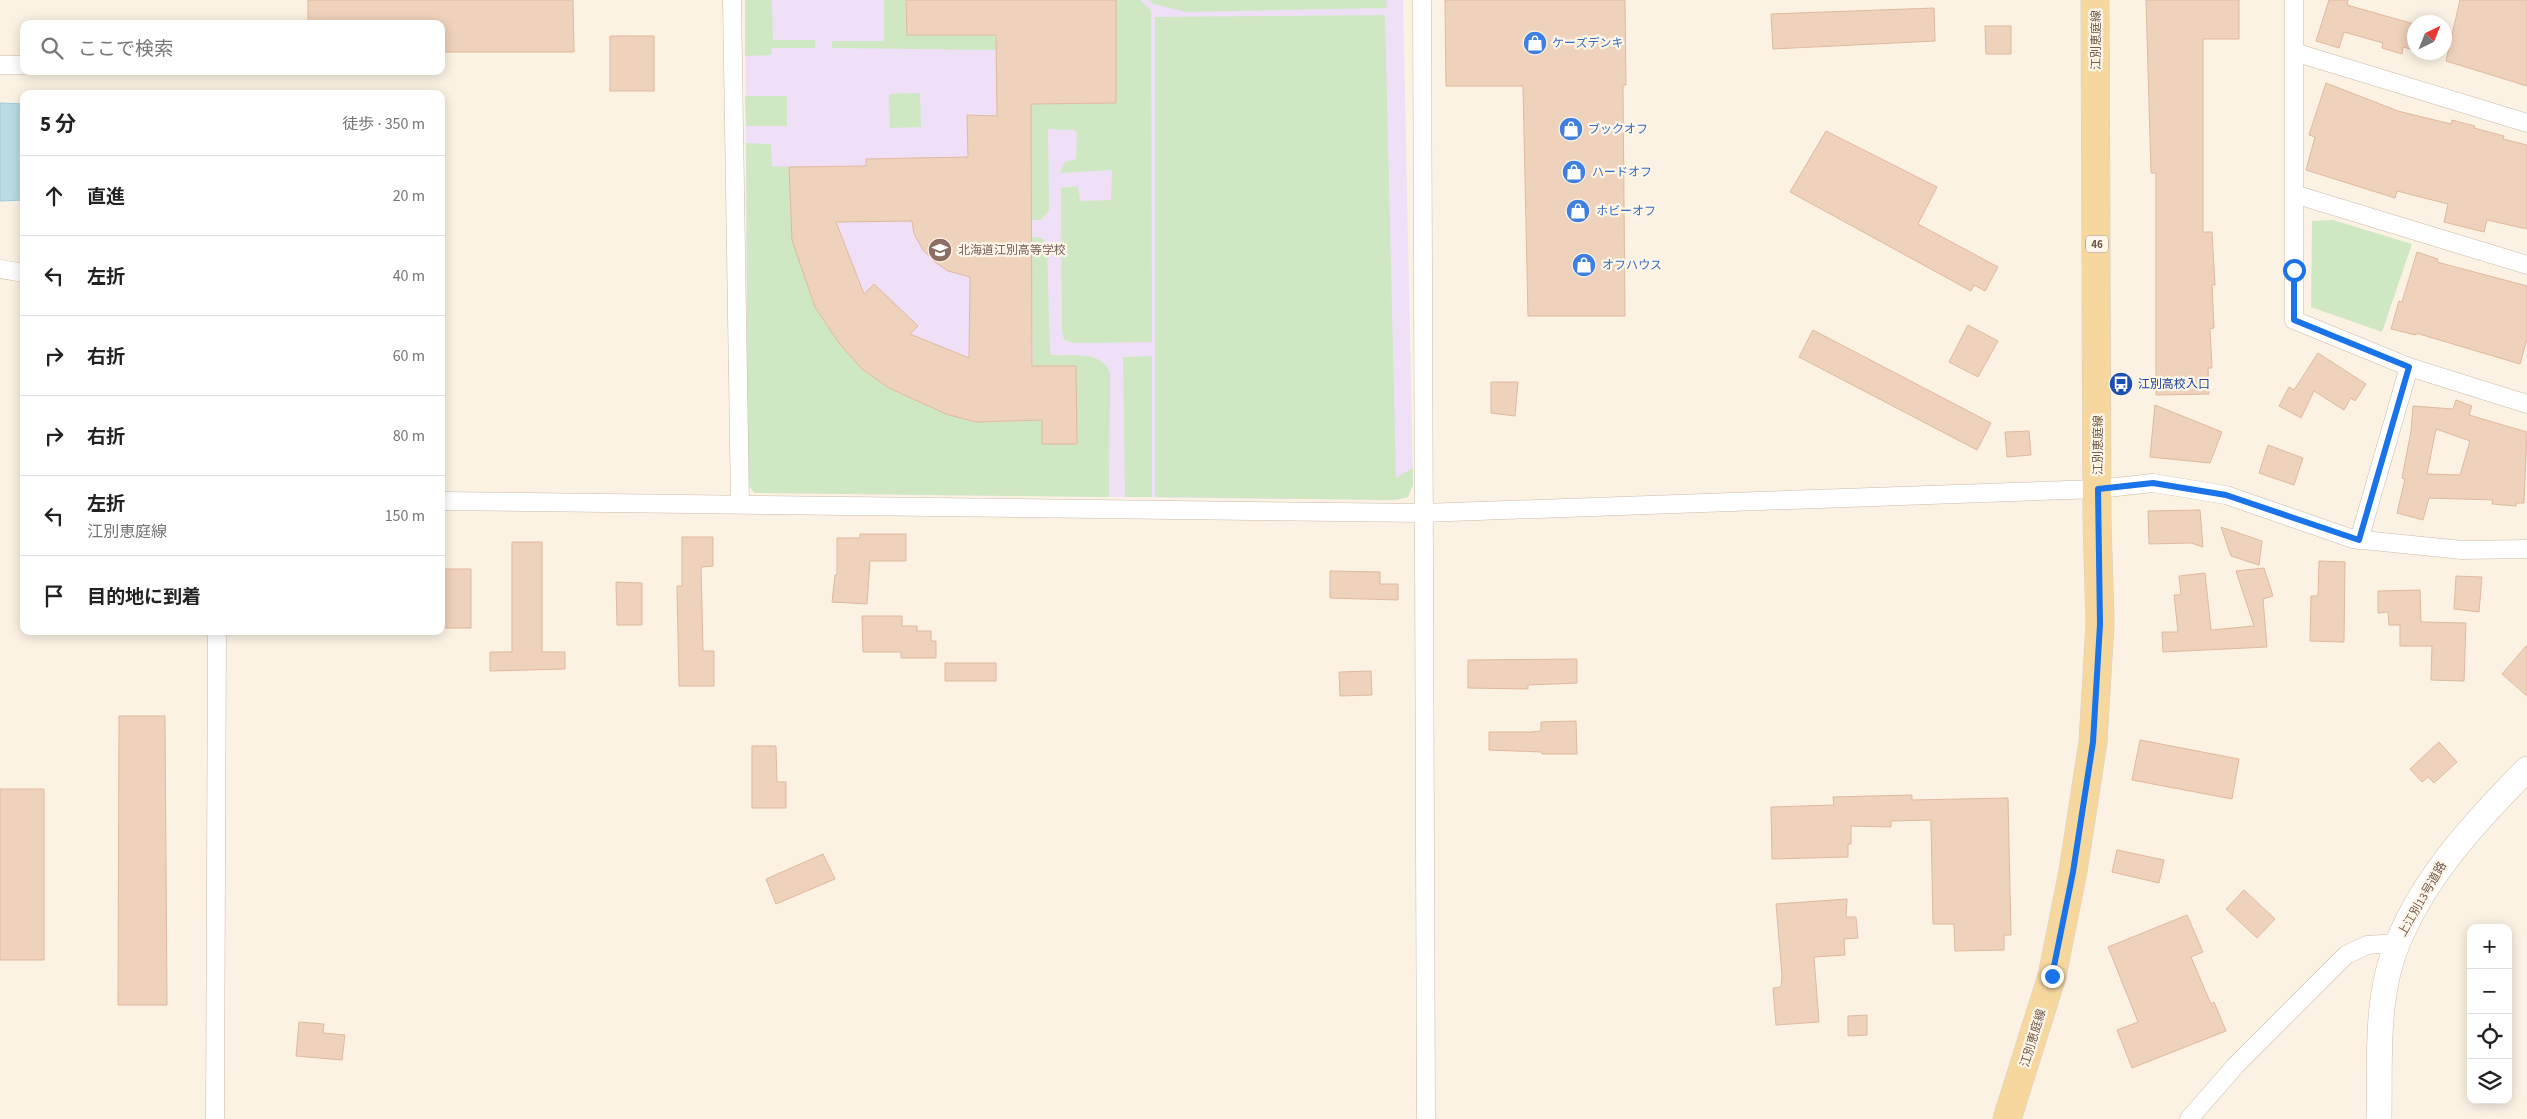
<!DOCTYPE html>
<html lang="ja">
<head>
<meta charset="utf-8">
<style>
  :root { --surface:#fff; --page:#f6f6f6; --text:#222; --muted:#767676; --line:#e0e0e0 }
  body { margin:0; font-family:"Source Sans 3","Noto Sans JP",sans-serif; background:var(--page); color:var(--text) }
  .controls { position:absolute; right:15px; bottom:15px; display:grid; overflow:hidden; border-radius:10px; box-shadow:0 2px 12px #0003 }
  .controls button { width:45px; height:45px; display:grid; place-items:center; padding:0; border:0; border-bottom:1px solid var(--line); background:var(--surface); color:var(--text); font:25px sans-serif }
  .compass { position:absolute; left:2407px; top:15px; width:45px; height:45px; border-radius:50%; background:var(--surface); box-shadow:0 2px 12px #0003; rotate:43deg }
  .stop { position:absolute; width:15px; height:15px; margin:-11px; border:4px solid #1a73e8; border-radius:50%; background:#fff }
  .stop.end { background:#1a73e8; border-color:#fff; box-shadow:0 1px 5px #0008 }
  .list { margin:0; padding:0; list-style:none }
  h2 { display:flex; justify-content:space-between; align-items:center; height:65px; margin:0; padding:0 20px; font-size:21px }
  h2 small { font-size:16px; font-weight:400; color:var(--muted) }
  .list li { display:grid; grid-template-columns:32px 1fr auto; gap:15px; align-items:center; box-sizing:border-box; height:80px; padding:0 20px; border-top:1px solid var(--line) }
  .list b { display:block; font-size:19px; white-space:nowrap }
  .list p { margin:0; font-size:16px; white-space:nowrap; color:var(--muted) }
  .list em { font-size:16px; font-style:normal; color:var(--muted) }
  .icon { flex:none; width:28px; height:28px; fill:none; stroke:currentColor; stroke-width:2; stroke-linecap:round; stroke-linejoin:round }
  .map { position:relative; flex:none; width:2527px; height:1119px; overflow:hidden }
  .search { position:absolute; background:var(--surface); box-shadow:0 2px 12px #0003; left:20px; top:20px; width:425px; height:55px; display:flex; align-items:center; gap:12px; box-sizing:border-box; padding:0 18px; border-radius:10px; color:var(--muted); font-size:19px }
  .panel { position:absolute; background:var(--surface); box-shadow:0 2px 12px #0003; left:20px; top:90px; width:425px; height:545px; border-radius:10px }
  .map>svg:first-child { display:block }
</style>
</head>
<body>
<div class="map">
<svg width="2527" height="1119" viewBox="0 0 2527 1119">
  <rect width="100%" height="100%" fill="#fbf2e3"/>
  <!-- education -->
  <path fill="#efe0f7" d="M745 0H1403L1413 485 1408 497 1395 500 755 493 748 485Z"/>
  <!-- green -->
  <path fill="#d0e7c3" d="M745 0H772L773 40H815V48H772L771 55 745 56Z
    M884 0H906L907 35H995L996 50 832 48V41H884Z
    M1116 0H1140L1151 10 1152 342 1074 343 1064 340 1062 331 1061 188 1078 186 1080 201 1111 200 1112 170 1060 173 1065 162 1076 159 1077 133 1073 130 1048 129 1049 210 1041 220H1032L1031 117 1026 104 1116 103Z
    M1149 0H1386L1387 8 1187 12 1153 4Z
    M1385 15 1396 478 1413 468V485L1408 497 1395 500 1155 497V17Z
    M920 93 921 127 890 128 889 94Z
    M745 96H787V126H746Z
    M746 143 771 144 772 166 789 167 792 240 815 307 839 343 862 369 889 388 946 414 976 422 1042 420 1043 444H1077L1076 366H1033L1031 237C1040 237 1044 237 1047 246L1050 355C1070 356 1101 350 1110 372L1109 497 755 493 748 485Z
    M2333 220 2412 244 2382 332 2311 307 2312 221Z
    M1152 356V497H1125L1123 357Z"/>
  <!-- water -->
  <path fill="#b9dbe3" stroke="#a0cad4" d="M0 103 24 104V200L0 201Z"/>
  <!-- building -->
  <path fill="#eed2bc" stroke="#e0b99e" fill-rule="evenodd" d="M308 0H573L574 52H441V24H308Z
    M906 0H1116V103L1031 104 1032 366H1076L1077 444H1042V420L976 422 946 414 889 388 862 369 839 343 815 307 792 240 789 167 866 166V159L968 157 967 115 997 116 996 35H907ZM912 221 914 234 923 250 935 262 948 271 970 277 969 358 910 334 918 326 874 284 864 294 836 222Z
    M1445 0H1625L1626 85H1623L1625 316H1528L1523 86H1446Z
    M2146 0H2239V39H2203V232H2212L2215 285H2212L2214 328 2210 329 2212 368H2208L2209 394 2156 395V173H2151Z
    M2329 0H2348L2347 5 2414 24V50L2403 47 2402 54 2382 48 2383 43 2344 32 2339 48 2316 41Z
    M2460 0H2527V86L2446 61Z
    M1934 8 1935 41 1773 49 1771 14Z
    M1985 26H2011V54H1986Z
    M610 36H654V91H610Z
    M2326 83 2398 111 2451 124 2452 120 2475 126 2474 128 2504 136 2503 139 2527 145V229L2487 220 2484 232 2444 222 2448 204 2397 191 2395 198 2306 170 2315 137 2309 135Z
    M1826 131 1937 187 1918 224 1998 267 1985 291 1974 285 1971 291 1790 192Z
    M2417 252 2438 259 2437 262 2527 286V339L2520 364 2416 333V335L2391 329 2399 301 2402 302Z
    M1968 325 1998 341 1978 377 1949 362Z
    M1813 330 1991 423 1977 450 1799 357Z
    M2318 353 2366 384 2355 401 2351 398 2344 410 2314 391 2301 418 2279 406 2289 387 2294 390Z
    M1491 382H1518L1515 416 1491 413Z
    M2456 400 2472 406 2469 415 2527 432 2524 503H2516V506L2492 504 2493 500 2429 498 2423 520 2397 513 2405 479 2402 478 2411 431 2413 406 2453 409ZM2436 429 2470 441 2460 475 2427 474Z
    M2155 405 2222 432 2210 463 2150 457Z
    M2029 431 2031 455 2007 457 2005 432Z
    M2268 445 2303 458 2294 485 2259 473Z
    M2200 510 2203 547 2191 543 2149 544 2148 511Z
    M2221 527 2262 541 2259 565 2231 556Z
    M860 534H906V561H870L867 604 832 602 835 575H837V538H860Z
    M682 537H713V566L701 567 703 651H714V686H679L677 586H682Z
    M512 542H542V652H565V669L490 671V652H512Z
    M2319 561 2345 562 2344 642 2310 641 2311 596H2318Z
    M2264 568 2273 596 2263 599 2267 647 2163 652 2162 632H2178L2174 595H2181L2179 576 2205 573 2211 630 2254 626 2236 571Z
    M441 569H471V628H441Z
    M1330 571 1380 572V584H1398V600L1330 598Z
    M2456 576 2482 577 2479 612 2454 609Z
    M616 582 642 583V625H617Z
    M2420 590 2421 622 2466 623 2464 681 2431 680 2432 646H2400V625H2389L2388 612 2378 613V591Z
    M862 616H902V626H917V631H931V641H936V658H901V652H863Z
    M2527 645V696L2502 674Z
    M1577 659V683L1528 685V689L1468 688V660Z
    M945 663H996V681H945Z
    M1371 671 1372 695 1340 696 1339 672Z
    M119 716H165L167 1005H118Z
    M1576 721 1577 754H1542V752L1489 750V732H1531L1541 731V722Z
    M2140 740 2239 759 2232 799 2132 780Z
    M2439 742 2457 762 2434 783 2428 777 2422 782 2410 769Z
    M752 746H776L777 782H786V808H752Z
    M0 789H44V960H0Z
    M1912 795V800L2008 798 2011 935H2004V950L1955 951 1954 924H1933L1931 820 1891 821V827L1851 826V844H1848V857L1772 859 1771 807 1834 805 1833 797Z
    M2117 850 2164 860 2159 883 2112 872Z
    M823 854 835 879 776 904 766 879Z
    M2244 890 2275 919 2257 938 2226 909Z
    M1847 899 1846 917H1856L1858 938 1844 939 1845 955 1814 957 1819 1022 1776 1025 1773 988 1781 987 1782 975 1776 904Z
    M2187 915 2203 952 2191 957 2211 1004 2214 1002 2226 1031 2132 1068 2117 1030 2138 1022 2108 947Z
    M1867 1015V1035L1848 1036V1016Z
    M299 1022 324 1024 323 1033 345 1035 342 1060 296 1056Z"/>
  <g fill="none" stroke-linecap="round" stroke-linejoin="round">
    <!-- street casing -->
    <g stroke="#cbbaaa" stroke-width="19">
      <path id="street" d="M732 0 740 503
        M1422 0 1426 1119
        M2294 0V320L2409 367 2527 404
        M2294 52 2527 123
        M0 65H24
        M2294 194 2527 265
        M0 269 24 273
        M441 501 1423 513 2098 489 2153 483 2226 495 2353 539 2462 550 2527 549
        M2359 540 2409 367
        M215 1119 217 631
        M2189 1119 2236 1065 2346 955 2367 945 2397 943"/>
    </g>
    <!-- secondary casing -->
    <g stroke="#d0bcab" stroke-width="26">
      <path id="secondary" d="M2379 1119C2380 1061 2375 996 2398 942 2426 874 2477 820 2527 769"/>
    </g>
    <!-- primary casing -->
    <g stroke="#d7d1cd" stroke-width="29">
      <path id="primary" d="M2007 1119 2052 976 2073 871 2093 742 2100 624 2097 519 2095 0"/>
    </g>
    <!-- street -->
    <use href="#street" stroke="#fff" stroke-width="18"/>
    <!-- secondary -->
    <use href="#secondary" stroke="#fff" stroke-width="25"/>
    <!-- primary -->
    <use href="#primary" stroke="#f6d89f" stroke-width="28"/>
  </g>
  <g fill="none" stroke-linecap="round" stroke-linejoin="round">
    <!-- route -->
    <path stroke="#1a73e8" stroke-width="6" d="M2052 976 2073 872 2093 742 2100 624 2098 489 2153 483 2226 495 2359 540 2409 367 2294 320V270"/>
  </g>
  <!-- icons -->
  <defs>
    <g id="shop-disc" transform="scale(1.25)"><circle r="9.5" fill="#3f7fe0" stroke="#fef6e9"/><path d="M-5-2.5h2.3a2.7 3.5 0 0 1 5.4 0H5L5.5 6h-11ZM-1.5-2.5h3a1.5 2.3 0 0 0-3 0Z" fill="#fff"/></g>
    <g id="school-disc" transform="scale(1.25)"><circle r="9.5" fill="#8d6e63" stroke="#fef6e9"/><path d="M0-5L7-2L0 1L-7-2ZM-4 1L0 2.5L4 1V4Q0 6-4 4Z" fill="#fff"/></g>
    <g id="bus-disc" transform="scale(1.25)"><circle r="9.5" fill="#1a4fb4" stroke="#fef6e9"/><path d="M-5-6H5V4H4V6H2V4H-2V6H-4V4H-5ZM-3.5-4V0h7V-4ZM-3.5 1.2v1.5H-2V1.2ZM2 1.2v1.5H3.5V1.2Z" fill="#fff"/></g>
  </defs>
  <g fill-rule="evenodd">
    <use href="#shop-disc" x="1535" y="43"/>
    <use href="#shop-disc" x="1571" y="129"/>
    <use href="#shop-disc" x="1574" y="172"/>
    <use href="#shop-disc" x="1578" y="211"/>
    <use href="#school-disc" x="940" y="250"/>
    <use href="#shop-disc" x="1584" y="265"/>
    <use href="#bus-disc" x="2121" y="384"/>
  </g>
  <g text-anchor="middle" stroke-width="4.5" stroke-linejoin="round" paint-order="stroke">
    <!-- shield labels -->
    <rect fill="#fef6e9" stroke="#9b897a" stroke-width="1" x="2086" y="235.5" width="22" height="17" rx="4"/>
    <g font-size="11" font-weight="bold" fill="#715a4b">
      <text x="2097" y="248">46</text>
    </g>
    <!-- street labels -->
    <g font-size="12" fill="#715a4b" stroke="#fef6e9">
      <text transform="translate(2096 40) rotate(-90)" y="4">江別恵庭線</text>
      <text transform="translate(2098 445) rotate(-90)" y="4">江別恵庭線</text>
      <text transform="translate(2422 899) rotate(-60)" y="4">上江別13号道路</text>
      <text transform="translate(2033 1038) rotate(-73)" y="4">江別恵庭線</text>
    </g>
    <!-- shop labels -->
    <g font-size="12" fill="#366cbe" stroke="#fef6e9" text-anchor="start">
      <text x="1552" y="47">ケーズデンキ</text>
      <text x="1588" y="133">ブックオフ</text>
      <text x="1592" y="176">ハードオフ</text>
      <text x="1596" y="215">ホビーオフ</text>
      <text x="1602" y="269">オフハウス</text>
    </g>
    <!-- education labels -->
    <g font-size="12" fill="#785e54" stroke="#fef6e9" text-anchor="start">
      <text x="958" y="254">北海道江別高等学校</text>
    </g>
    <!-- transit labels -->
    <g font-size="12" fill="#164399" stroke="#fef6e9" text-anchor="start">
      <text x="2138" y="388">江別高校入口</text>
    </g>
  </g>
</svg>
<div class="controls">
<button>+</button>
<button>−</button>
<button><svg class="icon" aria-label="locate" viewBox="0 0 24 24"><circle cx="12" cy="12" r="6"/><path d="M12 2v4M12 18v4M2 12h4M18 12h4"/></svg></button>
<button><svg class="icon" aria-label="layers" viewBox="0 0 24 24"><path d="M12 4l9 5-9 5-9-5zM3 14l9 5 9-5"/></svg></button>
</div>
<svg class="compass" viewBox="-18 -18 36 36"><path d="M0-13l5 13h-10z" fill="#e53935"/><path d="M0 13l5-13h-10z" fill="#767676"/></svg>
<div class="stop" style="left:2294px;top:270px"></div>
<div class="stop end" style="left:2052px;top:976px"></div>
<div class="search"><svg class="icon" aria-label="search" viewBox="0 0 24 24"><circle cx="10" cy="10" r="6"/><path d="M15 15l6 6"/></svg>ここで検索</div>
<section class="panel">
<h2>5 分<small>徒歩 · 350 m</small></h2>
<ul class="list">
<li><svg class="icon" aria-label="ahead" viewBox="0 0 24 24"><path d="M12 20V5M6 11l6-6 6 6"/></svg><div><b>直進</b></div><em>20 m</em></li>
<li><svg class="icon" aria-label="left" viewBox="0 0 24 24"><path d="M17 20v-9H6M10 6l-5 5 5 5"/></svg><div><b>左折</b></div><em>40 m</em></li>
<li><svg class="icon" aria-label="right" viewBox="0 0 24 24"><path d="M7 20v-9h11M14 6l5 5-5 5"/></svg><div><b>右折</b></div><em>60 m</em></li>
<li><svg class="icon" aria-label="right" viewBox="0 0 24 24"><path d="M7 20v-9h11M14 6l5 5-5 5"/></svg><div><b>右折</b></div><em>80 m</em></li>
<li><svg class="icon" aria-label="left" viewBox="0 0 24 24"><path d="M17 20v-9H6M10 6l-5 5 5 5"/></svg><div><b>左折</b><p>江別恵庭線</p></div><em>150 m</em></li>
<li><svg class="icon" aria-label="arrive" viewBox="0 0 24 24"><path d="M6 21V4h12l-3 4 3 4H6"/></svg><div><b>目的地に到着</b></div></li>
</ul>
</section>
</div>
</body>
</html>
